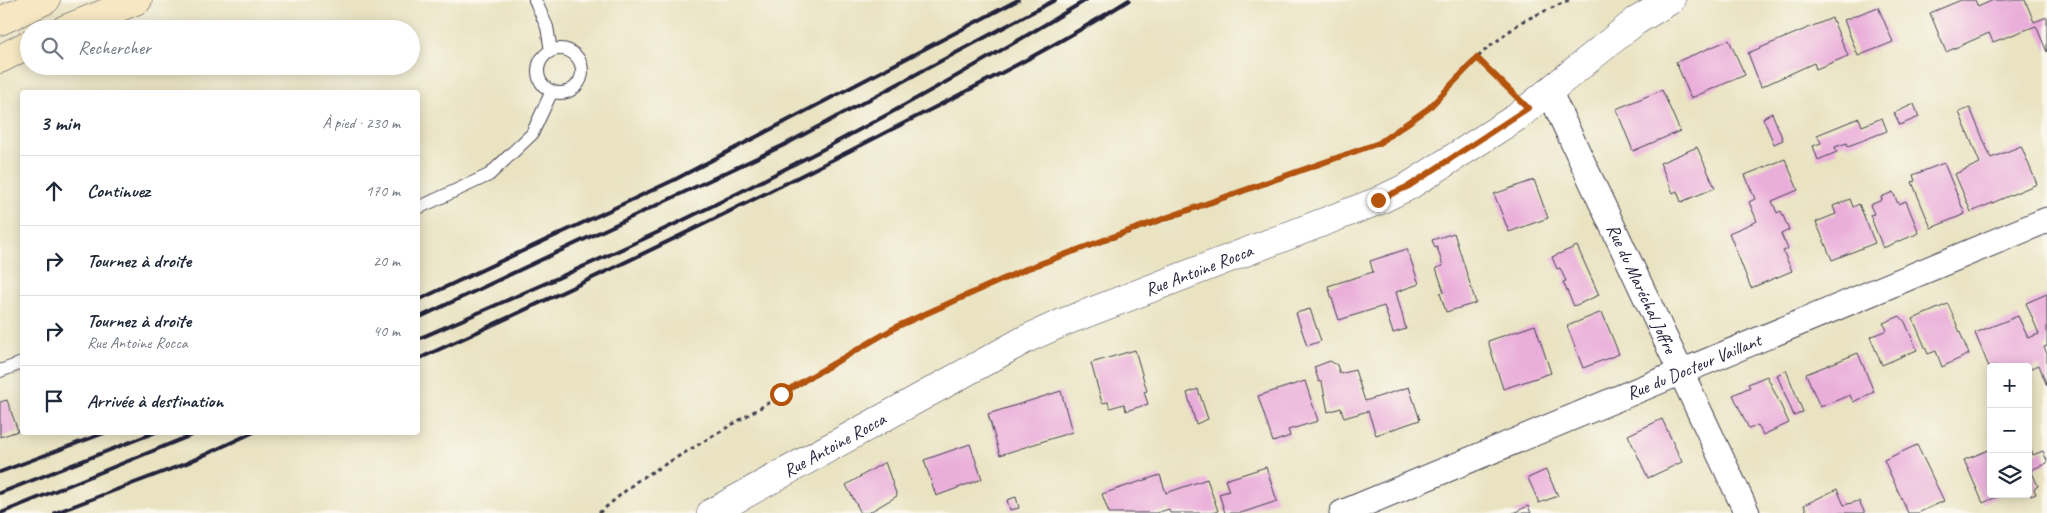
<!DOCTYPE html>
<html lang="fr">
<head>
<meta charset="utf-8">
<style>
  :root { --surface:#fff; --page:#f2f2f3; --text:#1f2937; --muted:#747a83; --line:#e0e1e3 }
  body { margin:0; font-family:Caveat,sans-serif; background:var(--page); color:var(--text) }
  .controls { position:absolute; right:15px; bottom:15px; display:grid; overflow:hidden; border-radius:5px; box-shadow:0 2px 12px #0003 }
  .controls button { width:45px; height:45px; display:grid; place-items:center; padding:0; border:0; border-bottom:1px solid var(--line); background:var(--surface); color:var(--text); font:25px sans-serif }
  .stop { position:absolute; width:15px; height:15px; margin:-11px; border:4px solid #b45309; border-radius:50%; background:#fff }
  .stop.end { background:#b45309; border-color:#fff; box-shadow:0 1px 5px #0008 }
  .list { margin:0; padding:0; list-style:none }
  h2 { display:flex; justify-content:space-between; align-items:center; height:65px; margin:0; padding:0 20px; font-size:21px }
  h2 small { font-size:16px; font-weight:400; color:var(--muted) }
  .list li { display:grid; grid-template-columns:32px 1fr auto; gap:15px; align-items:center; box-sizing:border-box; height:70px; padding:0 20px; border-top:1px solid var(--line) }
  .list b { display:block; font-size:19px; white-space:nowrap }
  .list p { margin:0; font-size:16px; white-space:nowrap; color:var(--muted) }
  .list em { font-size:16px; font-style:normal; color:var(--muted) }
  .icon { flex:none; width:28px; height:28px; fill:none; stroke:currentColor; stroke-width:2; stroke-linecap:round; stroke-linejoin:round }
  .map { position:relative; flex:none; width:2047px; height:513px; overflow:hidden }
  .search { position:absolute; background:var(--surface); box-shadow:0 2px 12px #0003; left:20px; top:20px; width:400px; height:55px; display:flex; align-items:center; gap:12px; box-sizing:border-box; padding:0 18px; border-radius:28px; color:var(--muted); font-size:19px }
  .panel { position:absolute; background:var(--surface); box-shadow:0 2px 12px #0003; left:20px; top:90px; width:400px; height:345px; border-radius:5px }
  .map>svg:first-child { display:block }
</style>
</head>
<body>
<div class="map">
<svg width="2047" height="513" viewBox="0 0 2047 513">
  <rect width="100%" height="100%" fill="#fbf7ec"/>
  <filter id="ink" filterUnits="userSpaceOnUse"><feTurbulence type="fractalNoise" baseFrequency=".02" numOctaves="2"/><feDisplacementMap in="SourceGraphic" scale="10" xChannelSelector="R" yChannelSelector="G"/><feConvolveMatrix kernelMatrix="1 2 1 2 8 2 1 2 1" color-interpolation-filters="sRGB"/></filter>
  <filter id="wash" filterUnits="userSpaceOnUse"><feTurbulence type="fractalNoise" baseFrequency=".0096" numOctaves="4" result="noise"/><feDisplacementMap in="SourceGraphic" scale="20" xChannelSelector="R" yChannelSelector="G"/><feGaussianBlur stdDeviation="1.12" result="paint"/><feColorMatrix in="noise" values="0 0 0 0 0 0 0 0 0 0 0 0 0 0 0 0 0 1.4 0 .05"/><feComposite in="paint" operator="in"/></filter>
  <g filter="url(#wash)">
    <rect width="100%" height="100%" fill="#e9e3c2"/>
    <g id="blocks">
      <!-- building -->
      <path fill="#eaaeda" d="M1961 0H1975L1978 7 1993 0H2025L2034 22 2047 17V52L2036 26 1993 42 1989 33 1946 52 1930 13Z
        M1878 7 1893 42 1858 56 1844 20Z
        M1832 18 1848 56 1816 69 1814 63 1761 87 1748 53Z
        M1729 40 1745 75 1691 98 1676 62Z
        M1662 90 1680 131 1633 151 1616 109Z
        M1914 104 1919 117 1900 125 1894 113Z
        M1970 108 1991 158 2021 146 2037 184 1971 212 1955 174 1980 163 1959 112Z
        M1772 113 1783 140 1774 144 1763 118Z
        M1859 118 1862 126 1882 118 1887 131 1848 146 1847 143 1835 147 1837 152 1818 160 1813 146 1821 143 1817 135Z
        M1697 147 1715 188 1681 202 1677 191 1673 193 1660 163Z
        M1785 159 1798 190 1772 201 1777 213 1781 211 1789 230 1781 234 1788 249 1783 251 1792 271 1751 288 1729 233 1757 221 1749 202 1755 199 1745 175Z
        M1944 163 1965 214 1931 228 1912 182 1915 181 1913 175Z
        M1534 180 1548 218 1509 232 1494 194Z
        M1893 192 1898 204 1906 201 1919 233 1883 248 1870 215 1874 214 1870 205 1882 200 1881 197Z
        M1850 199 1853 207 1859 204 1875 243 1832 260 1816 222 1836 214 1833 206Z
        M1454 233 1476 303 1446 312 1440 293 1444 292 1436 268 1443 266 1437 247 1435 248 1432 240Z
        M1577 246 1599 295 1574 306 1563 282 1566 281 1560 268 1557 269 1552 257Z
        M1407 249 1419 284 1396 292 1406 329 1393 333 1384 306 1339 320 1328 286 1373 272 1370 261Z
        M2047 294V346L2044 347 2047 354V386L2039 365 2028 370V367H1991V372L1975 333 2018 316 2028 338 2039 334 2026 303Z
        M1948 304 1969 354 1942 367 1936 351 1928 354 1913 319Z
        M1310 309 1321 341 1307 346 1296 313Z
        M1602 312 1619 354 1583 368 1567 326Z
        M1900 316 1905 322 1917 350 1882 365 1870 337 1887 330 1883 323Z
        M1535 325 1551 373 1503 389 1488 341Z
        M1135 350 1147 391 1144 392 1148 404 1126 411 1124 404 1110 408 1108 402 1102 403 1091 363Z
        M1858 353 1874 392 1853 402 1850 395 1820 407 1806 374Z
        M1330 361 1337 365 1340 374 1355 370 1365 401 1409 387 1420 420 1376 435 1368 411 1344 418 1341 408 1328 412 1322 382H1319L1314 367Z
        M1786 370 1803 412 1794 416 1777 375Z
        M1767 376 1789 423 1763 435 1758 425 1749 429 1733 395 1750 387 1748 384Z
        M1305 381 1318 421 1288 430 1290 436 1273 442 1258 396Z
        M1198 389 1208 419 1196 424 1187 393Z
        M1061 391 1072 432 1000 455 988 414Z
        M7 400 18 431 0 437V402Z
        M1662 419 1682 462 1648 478 1628 435Z
        M970 444 982 479 936 496 924 460Z
        M2028 444 2033 455 2043 451 2047 461V463L2031 470 2038 486 2034 489 2036 494 2031 496 2028 490Z
        M1917 445 1944 501 1918 513H1908L1884 460Z
        M1991 449V494H2003L1983 503 1964 460Z
        M885 462 897 496 868 513H861L846 485Z
        M1266 467 1277 501 1241 513H1225L1219 494 1229 491 1225 480Z
        M1546 470 1558 496 1539 503 1528 478Z
        M1160 475 1166 493 1207 479 1218 511 1211 513H1170L1169 509 1156 513H1109L1102 494Z
        M1837 489 1844 505 1859 501 1865 513H1807L1804 505Z
        M1016 497 1019 508 1010 510 1007 500Z
        M1528 506 1531 513H1513Z"/>
    </g>
  </g>
  <g filter="url(#ink)">
    <use href="#blocks" fill-opacity="0" stroke="#403f4f" stroke-width="1"/>
    <g fill="none" stroke-linecap="round" stroke-linejoin="round">
      <!-- service casing -->
      <g stroke="#403f4f" stroke-width="14">
        <path id="service" d="M535 0 547 27 551 51
          M538 71a22 22 0 1 1 44 0a22 22 0 1 1-44 0Z
          M418 208 489 175 532 134 552 91
          M0 371 22 363"/>
      </g>
      <!-- minor casing -->
      <g stroke="#403f4f" stroke-width="27">
        <g id="minor">
          <path id="s1" d="M1550 93 1747 513"/>
          <path id="s2" d="M1342 513 2047 220"/>
        </g>
      </g>
      <!-- tertiary casing -->
      <g stroke="#403f4f" stroke-width="29">
        <g id="tertiary">
          <path id="s3" d="M711 513 1026 339 1064 322 1378 201 1409 186 1517 117 1636 21 1671 0"/>
        </g>
      </g>
      <!-- secondary casing -->
      <g stroke="#403f4f" stroke-width="29">
        <path id="secondary" d="M0 21 46 0
          M65 29 138 0
          M0 59 29 44"/>
      </g>
      <!-- path -->
      <path stroke="#403f4f" stroke-width="3" stroke-dasharray="4 4" stroke-linecap="butt" d="M1477 58 1506 87
        M599 513 637 481 898 326 1026 269 1379 143 1429 108 1483 52 1521 22 1569 0"/>
      <!-- service -->
      <use href="#service" stroke="#fff" stroke-width="12"/>
      <!-- minor -->
      <use href="#minor" stroke="#fff" stroke-width="25"/>
      <!-- tertiary -->
      <use href="#tertiary" stroke="#fff" stroke-width="28"/>
      <!-- secondary -->
      <use href="#secondary" stroke="#f7e8c3" stroke-width="28"/>
      <!-- rail -->
      <path stroke="#22223b" stroke-width="4" d="M418 300 674 180 1018 0
        M418 318 784 145 1055 0
        M418 339C515 297 613 255 708 208 836 145 964 74 1086 0
        M418 359C573 289 727 214 879 136 964 92 1049 51 1129 0
        M0 472 107 432
        M0 493 156 432
        M1 513 199 432
        M55 513 187 463 254 432"/>
    </g>
  </g>
  <g fill="none" stroke-linecap="round" stroke-linejoin="round" filter="url(#ink)">
    <!-- route -->
    <path stroke="#b45309" stroke-width="6" d="M781 394 898 326 1026 269 1123 233 1379 143 1429 108 1477 58 1528 108 1409 186 1378 200"/>
  </g>
  <g text-anchor="middle" stroke-width="4.5" stroke-linejoin="round" paint-order="stroke">
    <!-- street labels -->
    <g font-size="18" fill="#22223b" stroke="#fbf7ec">
      <text dy="6" stroke="none"><textPath href="#s3" startOffset="546">Rue Antoine Rocca</textPath></text>
      <text dy="6" stroke="none"><textPath href="#s1" startOffset="216">Rue du Maréchal Joffre</textPath></text>
      <text dy="6" stroke="none"><textPath href="#s2" startOffset="381">Rue du Docteur Vaillant</textPath></text>
      <text dy="6" stroke="none"><textPath href="#s3" startOffset="141">Rue Antoine Rocca</textPath></text>
    </g>
  </g>
</svg>
<div class="controls">
<button>+</button>
<button>−</button>
<button><svg class="icon" aria-label="layers" viewBox="0 0 24 24"><path d="M12 4l9 5-9 5-9-5zM3 14l9 5 9-5"/></svg></button>
</div>
<div class="stop" style="left:781px;top:394px"></div>
<div class="stop end" style="left:1378px;top:200px"></div>
<div class="search"><svg class="icon" aria-label="search" viewBox="0 0 24 24"><circle cx="10" cy="10" r="6"/><path d="M15 15l6 6"/></svg>Rechercher</div>
<section class="panel">
<h2>3 min<small>À pied · 230 m</small></h2>
<ul class="list">
<li><svg class="icon" aria-label="ahead" viewBox="0 0 24 24"><path d="M12 20V5M6 11l6-6 6 6"/></svg><div><b>Continuez</b></div><em>170 m</em></li>
<li><svg class="icon" aria-label="right" viewBox="0 0 24 24"><path d="M7 20v-9h11M14 6l5 5-5 5"/></svg><div><b>Tournez à droite</b></div><em>20 m</em></li>
<li><svg class="icon" aria-label="right" viewBox="0 0 24 24"><path d="M7 20v-9h11M14 6l5 5-5 5"/></svg><div><b>Tournez à droite</b><p>Rue Antoine Rocca</p></div><em>40 m</em></li>
<li><svg class="icon" aria-label="arrive" viewBox="0 0 24 24"><path d="M6 21V4h12l-3 4 3 4H6"/></svg><div><b>Arrivée à destination</b></div></li>
</ul>
</section>
</div>
</body>
</html>
